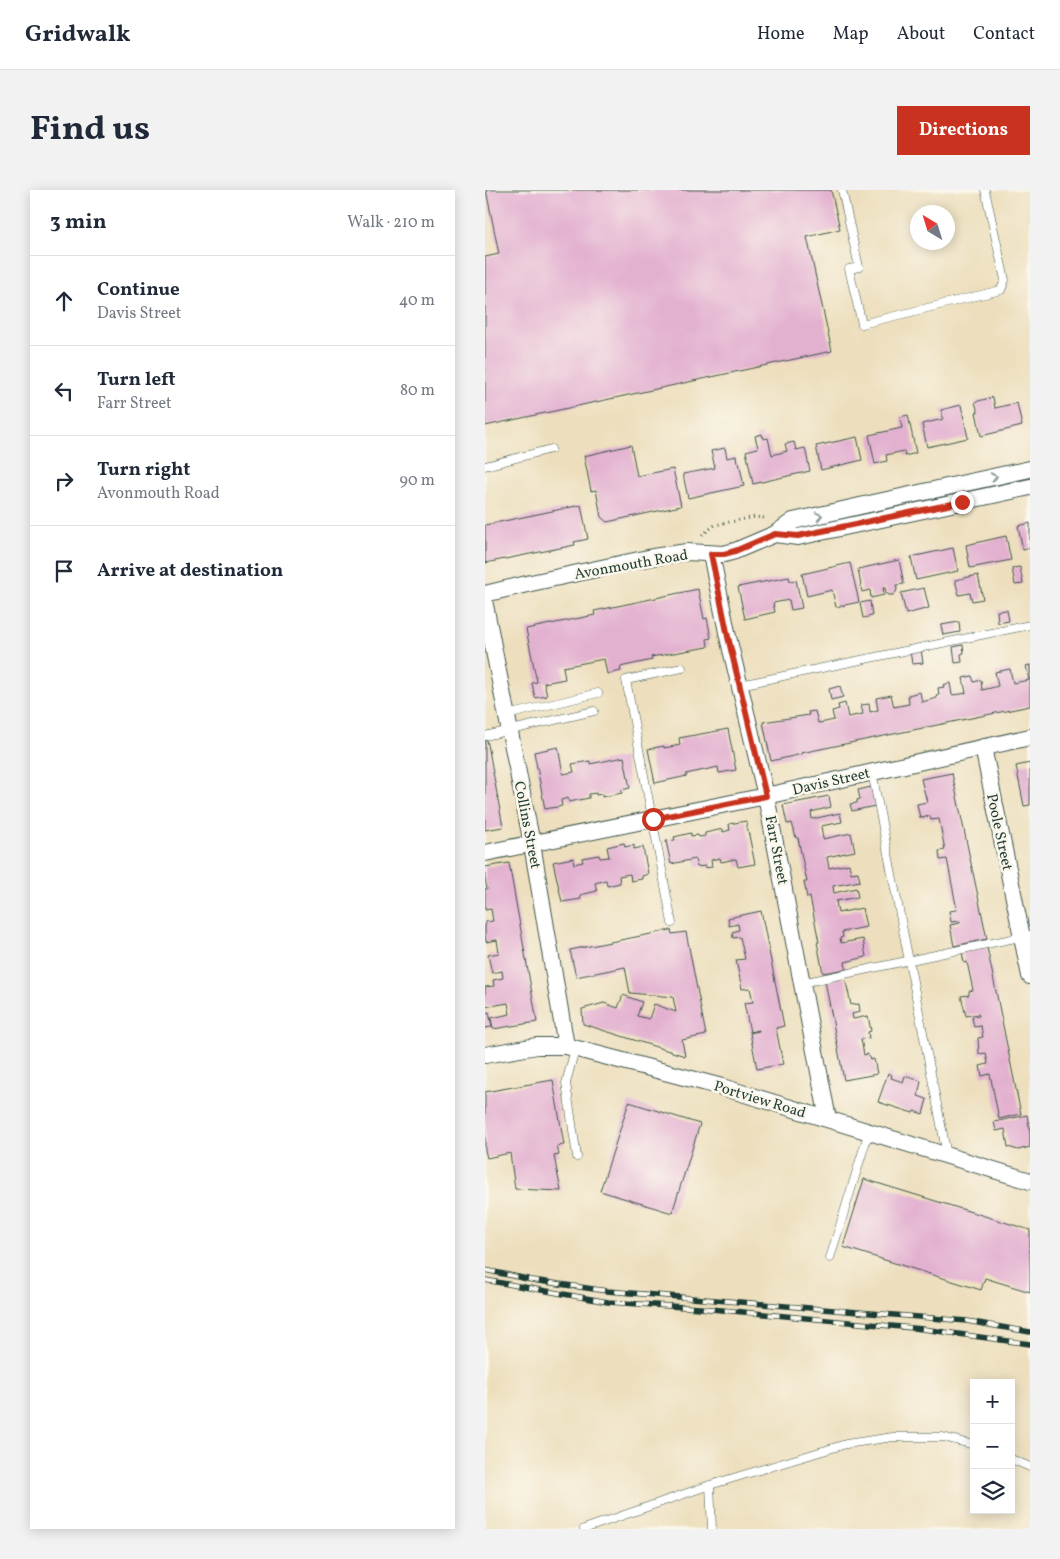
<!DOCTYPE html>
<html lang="en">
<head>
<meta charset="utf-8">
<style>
  :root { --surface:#fff; --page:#f2f2f3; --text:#1f2937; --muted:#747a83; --line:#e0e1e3; --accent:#c8321e }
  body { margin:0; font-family:Vollkorn,serif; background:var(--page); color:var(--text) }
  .controls { position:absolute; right:15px; bottom:15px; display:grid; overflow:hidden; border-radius:0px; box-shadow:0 2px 12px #0003 }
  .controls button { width:45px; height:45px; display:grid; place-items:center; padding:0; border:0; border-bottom:1px solid var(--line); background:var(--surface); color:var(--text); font:25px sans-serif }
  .compass { position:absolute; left:425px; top:15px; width:45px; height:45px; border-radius:50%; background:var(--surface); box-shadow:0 2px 12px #0003; rotate:322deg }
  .stop { position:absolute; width:15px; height:15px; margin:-11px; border:4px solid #c8321e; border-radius:50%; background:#fff }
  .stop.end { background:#c8321e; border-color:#fff; box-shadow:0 1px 5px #0008 }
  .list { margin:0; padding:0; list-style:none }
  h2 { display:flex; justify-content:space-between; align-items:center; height:65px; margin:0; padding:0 20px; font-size:21px }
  h2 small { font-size:16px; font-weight:400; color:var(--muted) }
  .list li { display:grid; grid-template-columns:32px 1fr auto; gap:15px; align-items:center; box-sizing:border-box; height:90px; padding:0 20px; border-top:1px solid var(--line) }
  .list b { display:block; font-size:19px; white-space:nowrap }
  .list p { margin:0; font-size:16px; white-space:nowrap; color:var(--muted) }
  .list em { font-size:16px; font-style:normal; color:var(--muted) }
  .icon { flex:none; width:28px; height:28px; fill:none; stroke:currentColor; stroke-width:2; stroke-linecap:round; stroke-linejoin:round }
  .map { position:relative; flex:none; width:545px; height:1339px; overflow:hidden; border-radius:0px }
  header { display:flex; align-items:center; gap:30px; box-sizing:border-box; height:70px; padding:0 25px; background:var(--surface); border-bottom:1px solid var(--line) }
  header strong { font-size:24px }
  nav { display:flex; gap:28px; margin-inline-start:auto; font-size:18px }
  .intro { display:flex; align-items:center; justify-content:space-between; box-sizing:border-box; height:120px; padding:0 30px }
  h1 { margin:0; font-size:35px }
  .button { padding:12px 22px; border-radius:0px; background:var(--accent); color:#fff; font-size:18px; font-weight:700 }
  main { display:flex; gap:30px; padding:0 30px }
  aside { flex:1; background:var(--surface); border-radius:0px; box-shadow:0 2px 12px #0003 }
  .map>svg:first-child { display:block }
</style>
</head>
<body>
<header>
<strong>Gridwalk</strong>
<nav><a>Home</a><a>Map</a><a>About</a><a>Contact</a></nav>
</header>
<div class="intro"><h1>Find us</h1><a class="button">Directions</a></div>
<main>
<aside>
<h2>3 min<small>Walk · 210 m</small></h2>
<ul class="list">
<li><svg class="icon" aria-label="ahead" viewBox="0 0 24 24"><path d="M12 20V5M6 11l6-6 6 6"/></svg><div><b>Continue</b><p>Davis Street</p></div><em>40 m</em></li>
<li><svg class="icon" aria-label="left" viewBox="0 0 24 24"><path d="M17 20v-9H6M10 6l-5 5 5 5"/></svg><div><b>Turn left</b><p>Farr Street</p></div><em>80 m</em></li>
<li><svg class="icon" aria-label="right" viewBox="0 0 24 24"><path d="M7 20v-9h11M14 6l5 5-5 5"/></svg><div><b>Turn right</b><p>Avonmouth Road</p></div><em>90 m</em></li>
<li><svg class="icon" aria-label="arrive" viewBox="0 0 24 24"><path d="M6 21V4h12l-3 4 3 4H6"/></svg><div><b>Arrive at destination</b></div></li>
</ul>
</aside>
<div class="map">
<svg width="545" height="1339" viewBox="0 0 545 1339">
  <rect width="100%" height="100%" fill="#fbf7ec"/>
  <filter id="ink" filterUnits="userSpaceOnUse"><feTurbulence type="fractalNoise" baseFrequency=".02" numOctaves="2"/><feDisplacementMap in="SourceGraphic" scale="10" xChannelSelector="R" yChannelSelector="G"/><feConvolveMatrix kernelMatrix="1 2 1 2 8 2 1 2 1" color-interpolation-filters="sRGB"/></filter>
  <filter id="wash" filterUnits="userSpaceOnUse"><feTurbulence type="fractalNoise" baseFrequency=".0096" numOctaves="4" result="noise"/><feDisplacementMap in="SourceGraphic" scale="20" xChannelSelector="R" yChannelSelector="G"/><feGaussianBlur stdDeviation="1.12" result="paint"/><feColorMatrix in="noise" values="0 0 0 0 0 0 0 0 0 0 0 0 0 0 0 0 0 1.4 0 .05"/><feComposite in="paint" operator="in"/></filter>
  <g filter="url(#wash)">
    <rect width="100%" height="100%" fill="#eddfbd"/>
    <g id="blocks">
      <!-- building -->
      <path fill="#e3b1d0" d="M1 0H346L355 39 322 47 347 161 0 236V67L14 64Z
        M508 207 510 218 532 213 537 236 496 246 491 222H493L490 212Z
        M476 215 483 248 442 257 437 234 458 229 456 220Z
        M423 225 431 263 420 266 419 261 401 265 402 271 390 274 384 245 417 238 415 227Z
        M277 244 278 249 283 248 287 265 302 261 300 254 309 252 311 260 320 258 325 281 268 294 261 261 273 258 270 246Z
        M372 247 377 270 336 280 331 256Z
        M146 255 152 286 188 279 196 316 122 332 116 327 111 300 106 301 99 266Z
        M240 258 242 268 251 266 252 273 254 272 259 296 203 308 198 284 230 278 226 261Z
        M96 315 103 349 89 352 90 355 0 373V335Z
        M545 333V358L538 360 533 336Z
        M521 346 526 370 485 378 481 355Z
        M468 358 473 381 431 390 426 367Z
        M414 370 419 394 411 395 412 399 411 402 408 405H404L401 403 400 398H398L399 405 386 408 385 400 377 402 373 379Z
        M365 373 374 412 351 417 347 400 322 406 317 384Z
        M535 377 538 394 530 395 527 378Z
        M493 385 498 409 487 411 485 403 474 405 470 390Z
        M304 387 305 391 311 390 317 418 306 420 304 410 288 413 290 422 260 429 253 397Z
        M439 398 444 418 421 424 416 403Z
        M213 399 219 429 222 428 226 448 222 449 223 457 166 467 167 470 135 477 136 481 122 484 119 469 78 477 80 489 59 493 62 506 50 508 47 493 52 492 41 439 110 425 109 421Z
        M385 411 387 426 378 428 375 413Z
        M522 420 524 431 513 433 512 421Z
        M474 432 475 442 458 445 456 435Z
        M478 455 479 463 476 464 477 472 470 473 468 457Z
        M436 459 438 473 427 474 425 460Z
        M545 475V516L316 563 317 564 286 571 278 532 324 525 323 522 330 521 333 533 340 532 349 530 347 521 354 519 353 515 360 513 363 527 378 524 376 515 384 514 385 522 393 520 391 508 406 505 409 517 424 514 423 505 435 502 437 512 452 508 451 505H454L453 498 459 497 458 495 465 493 467 505 476 504 481 503 478 488 487 486 489 492 496 490 497 500 506 498 513 496 510 482 525 479 528 493 544 490 541 476Z
        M355 496 358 507 346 510 344 499Z
        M243 539 251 580 234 583 233 577 201 584 202 586 170 593 163 559 179 556V558L195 555 194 548Z
        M0 549H2L18 637 0 640Z
        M73 557 78 584 89 582 87 574 105 571V574L139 567 145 598 136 600 137 603 117 607V604L111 605V603L104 604V608L84 612 83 608 76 610 77 616 60 619 49 562Z
        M545 573V615L539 616 531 576Z
        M467 583 502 749 469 756 465 735 475 733V731L466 732 464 721 472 720 462 669 455 670 454 661 460 660 454 629 446 630 445 626 435 628 432 614 442 612 436 589Z
        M386 597 390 616 367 621 365 614 372 613V610L375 609 373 600Z
        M344 606 346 617 326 622 327 629 355 623 357 632 336 636 338 649 366 643 370 661 342 667 344 678 364 674 366 683 373 682 375 691 348 696 349 703 371 698 373 707 351 711 353 723 377 718 381 737 357 742 358 747 355 748 356 753 378 749 381 767 360 772 361 779 338 783 332 752H334L325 707 322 708 319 692H322L313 648H311L307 633 302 634 298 615Z
        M261 631 270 674 253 677 251 669 236 672 235 668 226 670 227 677 220 678V676L212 677 210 669 186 674 181 651 190 650 189 647 206 643V646L213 645 214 647 220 646V643L238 639V642L245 640 244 634Z
        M139 653 140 657 149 655V659L158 657 163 684 157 686V689L146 691 145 684 134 686 135 693 122 696 121 690 110 693 112 701 95 705 96 709 77 712 68 672 88 668 89 674 98 672 97 668 114 665 115 668 124 667 122 657Z
        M24 673 52 832 8 839 6 828 25 824 23 813 0 817V797L9 796 8 790 18 788 17 781 7 783 3 765 14 763 12 750 1 752 0 746V732L8 731 6 719 0 720V699H2L0 689V677Z
        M276 721 299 836 291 838 298 874 272 879 265 843 274 841V840L265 842 259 813 268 812 265 798 257 799 251 770 260 769 255 747 248 748 247 742 254 740 253 734 244 736 243 728Z
        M186 740 187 744 201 742 221 845 197 850 200 866 98 834 97 819 119 813 133 818 138 805 157 812 152 826 164 829 169 814 191 822 188 807 145 803 140 777 91 787 85 760Z
        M502 757 536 924 514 929 505 884 497 886 495 876 503 874 501 863 494 864 493 848 498 847 496 836 489 837 487 827 494 826 493 824 481 826 476 806 484 805V801L488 800 482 772 479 773 477 762Z
        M360 787 366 815 374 814 375 822 367 824 368 829 383 826 386 841 383 842 384 848 376 849 379 865 383 864 385 870 389 869 392 884 359 890 340 791Z
        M4 822 7 837 0 838V823Z
        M403 883 407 885 406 888 418 892 420 886 436 891 433 906 442 909 438 924 429 921 428 923 393 912Z
        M68 890 79 955 72 956 74 965 69 966 76 1001 30 999 25 963 2 968 0 960V902Z
        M144 912 215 934 187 1023 115 1001Z
        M542 925 545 942V957L533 960 523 957 520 939 511 941 509 932Z
        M379 989 545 1040V1102L500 1088 496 1100 358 1057Z"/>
    </g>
  </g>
  <g filter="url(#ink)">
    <use href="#blocks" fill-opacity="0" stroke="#3e5549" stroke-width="1"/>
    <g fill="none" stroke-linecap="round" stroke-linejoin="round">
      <!-- lane casing -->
      <g stroke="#3e5549" stroke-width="9">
        <path id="lane" d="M357 0 374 77 364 79 377 134 516 100 520 90 500 0
          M0 276 66 259
          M255 495 545 435
          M22 525 113 503
          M0 546 109 521
          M387 582 462 965
          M187 733 141 490 197 478
          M317 793 545 745
          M90 859 81 893 92 967
          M345 1068 384 941
          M526 1269 545 1277
          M225 1295 227 1339
          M99 1339 225 1295 361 1254 408 1247H458L489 1255"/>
      </g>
      <!-- street casing -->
      <g stroke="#3e5549" stroke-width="18">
        <path id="street" d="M290 344 313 347 545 297
          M226 364 243 447 281 606 343 929
          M0 404 46 393 168 367 202 362 239 364 250 361 290 344 308 331 384 314 545 279
          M0 415 47 654 81 856
          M498 557 545 786
          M0 663 281 606 545 547
          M0 865 52 856H81L237 897 545 991"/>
      </g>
      <!-- path -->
      <path stroke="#3e5549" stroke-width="3" stroke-dasharray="1 4" stroke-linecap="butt" d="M217 345 230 335 270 327 279 328"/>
      <!-- lane -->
      <use href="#lane" stroke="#fff" stroke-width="8"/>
      <!-- street -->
      <use href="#street" stroke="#fff" stroke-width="16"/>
      <!-- rail casing -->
      <g stroke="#1f3d34" stroke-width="5.5">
        <path id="rail" d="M0 1080 47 1090 122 1101 482 1131 545 1142
          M0 1090 123 1112 215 1118 438 1139 545 1154"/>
      </g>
      <!-- rail -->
      <use href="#rail" stroke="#fbf7ec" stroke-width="4" stroke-dasharray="11" stroke-linecap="butt"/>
    </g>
    <!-- one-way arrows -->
    <defs><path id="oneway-chevron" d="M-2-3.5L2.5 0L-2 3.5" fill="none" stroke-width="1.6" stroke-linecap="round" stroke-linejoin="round" transform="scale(1.25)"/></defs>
    <g stroke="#8f9e9a">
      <use href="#oneway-chevron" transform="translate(509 287) rotate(-12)"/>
      <use href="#oneway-chevron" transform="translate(334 326) rotate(-13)"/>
    </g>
  </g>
  <g fill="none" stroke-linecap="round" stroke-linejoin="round" filter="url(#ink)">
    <!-- route -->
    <path stroke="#c8321e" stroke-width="6" d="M168 629 281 606 243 447 226 364H239L250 361 290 344 313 346 477 312"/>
  </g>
  <g text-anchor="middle" stroke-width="5" stroke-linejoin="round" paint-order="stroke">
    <!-- street labels -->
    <g font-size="15" fill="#1f3d34" stroke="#fbf7ec">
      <text transform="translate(146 374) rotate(-10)" y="5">Avonmouth Road</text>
      <text transform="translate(346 591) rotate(-13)" y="5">Davis Street</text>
      <text transform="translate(43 635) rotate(79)" y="5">Collins Street</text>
      <text transform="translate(515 642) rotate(78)" y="5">Poole Street</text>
      <text transform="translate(292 660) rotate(79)" y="5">Farr Street</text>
      <text transform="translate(275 909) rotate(17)" y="5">Portview Road</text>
    </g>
  </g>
</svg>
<div class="controls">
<button>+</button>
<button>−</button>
<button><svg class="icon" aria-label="layers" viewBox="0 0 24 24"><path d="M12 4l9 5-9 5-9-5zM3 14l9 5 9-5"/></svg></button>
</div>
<svg class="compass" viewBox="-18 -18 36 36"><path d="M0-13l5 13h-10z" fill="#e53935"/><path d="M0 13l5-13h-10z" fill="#747a83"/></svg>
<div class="stop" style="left:168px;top:629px"></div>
<div class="stop end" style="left:477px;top:312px"></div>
</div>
</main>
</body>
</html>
